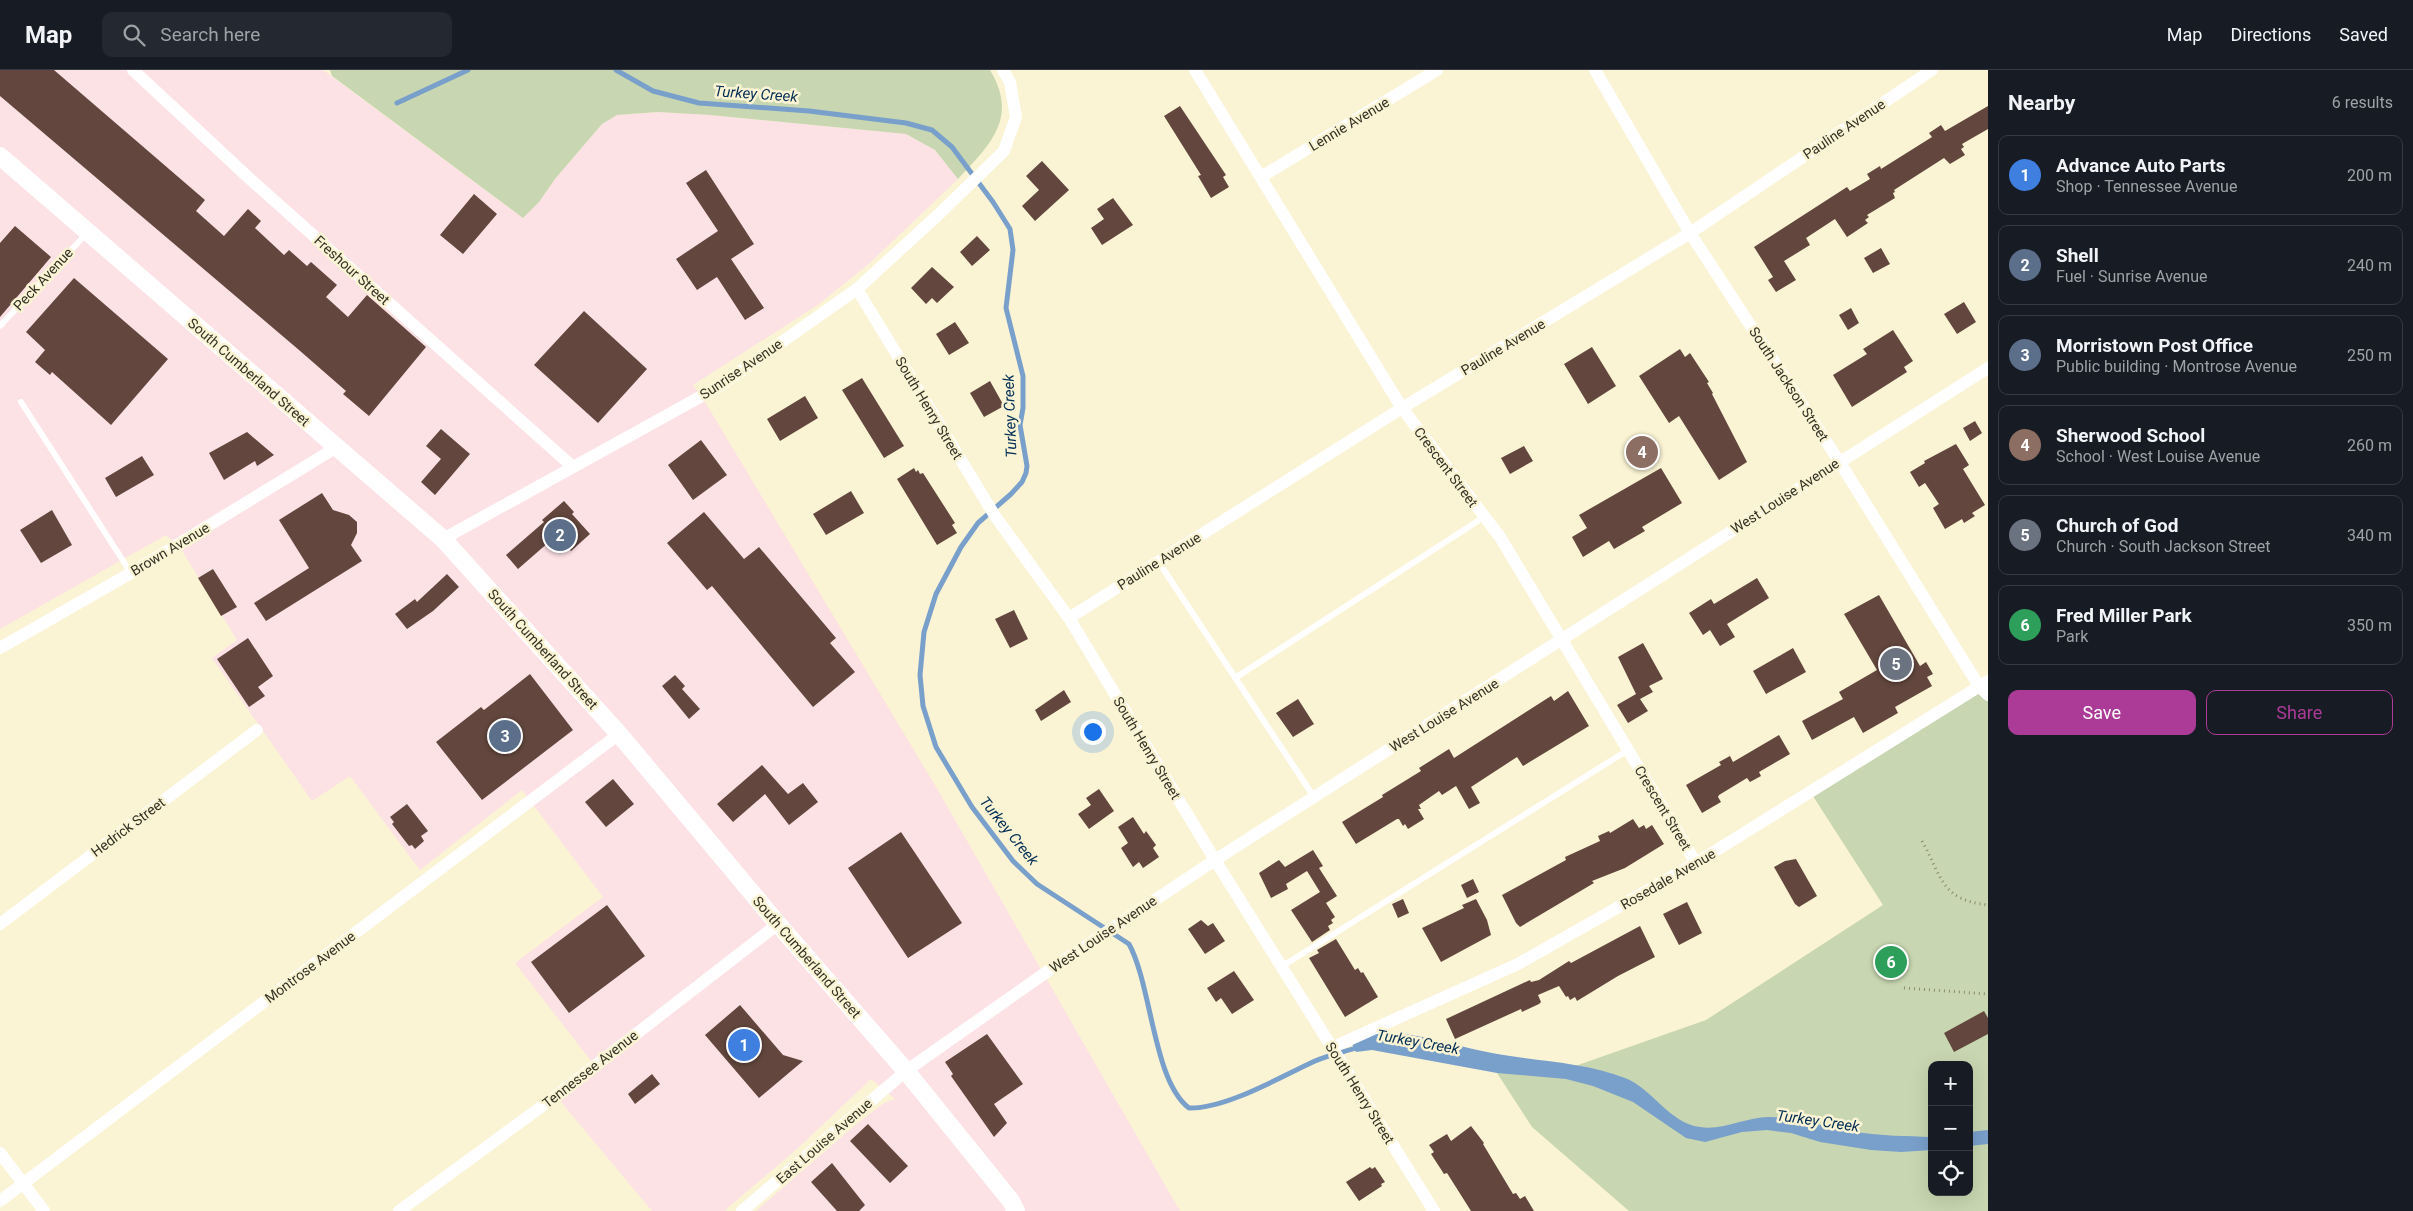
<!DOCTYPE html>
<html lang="en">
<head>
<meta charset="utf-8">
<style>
  :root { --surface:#171b24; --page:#242831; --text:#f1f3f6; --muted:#9ea1a6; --line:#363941; --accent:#ab3b97 }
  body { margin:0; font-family:Roboto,sans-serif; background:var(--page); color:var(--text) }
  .controls { position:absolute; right:15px; bottom:15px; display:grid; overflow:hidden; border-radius:10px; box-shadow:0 5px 20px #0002 }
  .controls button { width:45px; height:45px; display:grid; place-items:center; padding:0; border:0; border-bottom:1px solid var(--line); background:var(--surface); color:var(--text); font:25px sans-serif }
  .you { position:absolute; left:1092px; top:661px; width:18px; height:18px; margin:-12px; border:4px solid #fff; border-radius:50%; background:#1a73e8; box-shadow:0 0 0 8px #1a73e833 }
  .badge { display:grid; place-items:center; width:32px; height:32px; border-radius:50%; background:var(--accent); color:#fff; font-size:16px; font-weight:700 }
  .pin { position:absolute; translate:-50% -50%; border:2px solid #fff; box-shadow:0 1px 5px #0006 }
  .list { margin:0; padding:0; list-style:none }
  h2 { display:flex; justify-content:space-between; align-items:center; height:65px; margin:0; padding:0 20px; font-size:21px }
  h2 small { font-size:16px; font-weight:400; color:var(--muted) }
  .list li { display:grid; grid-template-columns:32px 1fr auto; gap:15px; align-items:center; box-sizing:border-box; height:80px; margin:0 10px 10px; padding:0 10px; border:1px solid var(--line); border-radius:10px }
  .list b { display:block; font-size:19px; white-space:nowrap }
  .list p { margin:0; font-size:16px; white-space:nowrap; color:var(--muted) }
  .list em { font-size:16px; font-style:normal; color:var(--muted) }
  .actions { display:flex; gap:10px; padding:15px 20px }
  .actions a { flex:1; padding:11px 0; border:1px solid var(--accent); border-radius:10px; text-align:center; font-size:18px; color:var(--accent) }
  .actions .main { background:var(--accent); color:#fff }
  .icon { flex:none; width:28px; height:28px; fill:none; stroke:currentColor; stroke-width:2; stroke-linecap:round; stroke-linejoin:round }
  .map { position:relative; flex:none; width:1988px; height:1141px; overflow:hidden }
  header { display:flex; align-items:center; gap:30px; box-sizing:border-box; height:70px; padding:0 25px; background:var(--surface); border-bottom:1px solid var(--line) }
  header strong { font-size:24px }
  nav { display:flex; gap:28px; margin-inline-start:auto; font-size:18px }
  .search { width:350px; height:45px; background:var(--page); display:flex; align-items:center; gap:12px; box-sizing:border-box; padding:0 18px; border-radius:10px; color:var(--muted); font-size:19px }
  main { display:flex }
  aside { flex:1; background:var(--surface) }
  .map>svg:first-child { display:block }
</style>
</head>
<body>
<header>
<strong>Map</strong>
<div class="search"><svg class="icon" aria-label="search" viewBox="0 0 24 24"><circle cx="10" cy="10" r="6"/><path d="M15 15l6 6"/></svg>Search here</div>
<nav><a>Map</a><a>Directions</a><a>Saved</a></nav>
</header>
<main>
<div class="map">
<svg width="1988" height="1141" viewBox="0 0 1988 1141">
  <rect width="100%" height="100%" fill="#faf4d4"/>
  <!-- commercial -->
  <path fill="#fce1e5" d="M0 0H323L523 148 539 132 555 109 602 54 617 45 658 42 710 45 906 64 935 80 958 109 871 192 819 234 693 315 705 332 936 717 1180 1141H756L859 1052 884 1033 895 1029 871 1009 798 1078 724 1141H652L556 1026 595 996 515 893 603 827 522 720 420 800 350 706 312 731 212 588 237 570 181 479 166 465 0 559Z"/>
  <!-- green -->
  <path fill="#c8d7b1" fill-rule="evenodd" d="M330 0H990C1019 48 990 75 958 109L935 80 906 64 710 45 658 42 617 45 602 54 555 109 539 132 523 148 332 6Z
    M1979 616 1988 625V1141H1629L1532 1057 1497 1003 1578 995 1706 950 1883 835 1811 723ZM1932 995H1969V1122H1932Z"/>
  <!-- water -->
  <path fill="#799fcb" d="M1395 963C1428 966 1459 977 1492 983 1534 991 1585 992 1625 1008 1653 1019 1669 1053 1700 1057 1724 1061 1747 1046 1771 1047 1800 1048 1828 1058 1856 1062 1881 1066 1907 1066 1932 1067V1080L1901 1082 1871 1080 1820 1072 1791 1063 1767 1060 1742 1062 1705 1072 1686 1068 1633 1032 1593 1016 1566 1009 1497 1003 1372 980 1356 982 1352 974 1374 964Z
    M1988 1060V1074L1969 1076V1062Z"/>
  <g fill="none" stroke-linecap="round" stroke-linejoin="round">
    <!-- stream -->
    <path stroke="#799fcb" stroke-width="5" d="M616 0 653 21 699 33 809 41 906 53 932 60 952 77 993 132 1010 159 1013 180 1006 238 1023 306V338L1020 355 1027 396 1026 403 1022 412 1011 424 978 453 961 477 936 524 924 562 920 605 923 636 936 677 972 737 1013 791 1037 814 1129 874C1152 916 1153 1011 1189 1038 1226 1039 1280 1007 1315 991 1329 985 1344 982 1359 977
      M397 33 468 0"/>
  </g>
  <!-- building -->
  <path fill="#63473e" d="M0 0H54L205 130 196 141 224 166 248 139 261 151 255 158 284 185 289 180 307 196 311 192 337 215 326 227 348 247 367 225 426 277 369 346 343 324 346 321 299 280 0 26Z
    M1180 36 1226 105 1223 107 1229 117 1211 128 1198 106 1201 105 1164 46Z
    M1988 36V59L1962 74 1964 77 1961 79 1965 85 1950 94 1944 88 1894 120 1895 122 1893 123 1895 128 1867 145 1869 147 1865 150 1868 153 1847 167 1835 149 1806 168 1810 175 1784 191 1796 210 1776 222 1768 210 1773 207 1754 177 1847 117 1850 121 1870 109 1867 104 1880 96 1881 99 1932 67 1929 63 1941 55 1945 61Z
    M1042 91 1069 120 1035 151 1022 136 1039 120 1026 106Z
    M706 100 754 174 731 189 764 238 745 250 717 207 697 220 676 189 718 161 686 113Z
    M474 124 497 144 463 184 440 165Z
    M1113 128 1133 155 1102 175 1091 158 1104 149 1097 139Z
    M15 156 51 187 0 247V173Z
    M977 166 990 180 972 196 960 182Z
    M1881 178 1890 194 1873 203 1864 188Z
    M932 197 954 217 937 233 932 228 926 234 911 218Z
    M74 208 168 289 111 355 52 302 50 305 35 292 45 280 26 262Z
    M1964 232 1976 252 1957 264 1944 244Z
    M1851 238 1859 253 1848 260 1839 245Z
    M584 241 647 299 598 353 534 295Z
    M955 252 969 273 949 285 936 264Z
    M1893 260 1913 291 1904 297 1907 302 1852 337 1833 305 1867 284 1863 279Z
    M1592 277 1616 316 1588 334 1564 294Z
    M1680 279 1685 287 1690 283 1709 312 1707 313 1713 323 1712 324 1747 392 1719 410 1679 346 1669 353 1639 306Z
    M862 308 904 376 884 388 842 320Z
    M990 311 1004 336 984 347 970 323Z
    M805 326 818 348 780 371 767 349Z
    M1975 351 1982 363 1970 371 1963 358Z
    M441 359 470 384 435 425 421 412 441 389 426 376Z
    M247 362 274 385 257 396 255 391 224 410 209 383Z
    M701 370 727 405 693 430 668 395Z
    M1956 374 1969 395 1963 399 1985 435 1972 443 1975 446 1964 453 1962 449 1945 459 1933 438 1939 434 1925 413 1919 417 1910 402 1925 393 1924 391Z
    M1524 376 1533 391 1510 404 1501 388Z
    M142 386 154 405 116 427 105 408Z
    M914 398 916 402 918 400 920 404 923 403 955 453 952 455 957 463 937 475 897 409Z
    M1661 398 1682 433 1642 457 1645 461 1614 479 1609 471 1583 487 1572 467 1587 458 1579 445Z
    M851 421 864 443 826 465 813 444Z
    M322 423 333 440 349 445 357 452V463L351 475 362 491 266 551 254 533 309 498 279 450Z
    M564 431 574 442 572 444 590 464 571 481 557 465 518 499 506 485 544 452 542 450Z
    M52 440 72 475 41 493 20 460Z
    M704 442 744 489 759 477 836 568 830 573 855 602 813 637 712 516 707 520 667 473Z
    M213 499 237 537 221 546 198 508Z
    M447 504 459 517 433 541 407 559 395 544 415 529 417 532Z
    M1757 508 1769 528 1727 554 1735 567 1720 576 1710 560 1703 565 1689 543 1711 529 1714 534Z
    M1879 525 1920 596 1926 592 1933 604 1927 607 1932 616 1895 637 1898 643 1863 663 1854 647 1812 670 1802 651 1843 629 1839 622 1877 600 1844 544Z
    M1014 540 1028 569 1010 578 995 549Z
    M248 568 273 606 258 617 265 626 249 637 217 589Z
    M1643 573 1663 609 1649 616 1653 622 1640 629 1648 641 1628 653 1617 635 1636 624 1618 587Z
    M1793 578 1806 602 1766 624 1753 601Z
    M530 604 573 660 482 730 436 672 481 637 484 640Z
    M675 605 685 616 682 619 700 639 689 649 662 616Z
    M1064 620 1071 632 1041 651 1035 640Z
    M1568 621 1589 656 1523 696 1517 687 1471 717 1480 733 1469 739 1456 716 1442 725 1439 721 1419 735 1421 739H1418L1424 749 1408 759 1405 754 1403 756 1399 749H1397L1356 774 1342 752 1383 727 1382 725 1421 701 1419 698 1449 679 1454 688 1551 626 1554 631Z
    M1298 629 1314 654 1293 667 1276 643Z
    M1779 665 1790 684 1759 702 1761 706 1750 712 1747 708 1719 725 1718 727 1721 732 1702 743 1686 715 1721 695 1719 692 1730 686 1733 692Z
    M762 695 788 724 803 713 818 732 789 755 765 724 733 752 717 734Z
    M613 709 634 734 606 757 585 732Z
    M1099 719 1114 741 1089 759 1078 744 1091 735 1086 728Z
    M407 734 428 761 421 766 424 771 415 779 412 775 409 776 392 754 394 752 390 747Z
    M1133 747 1144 764 1146 761 1156 775 1153 778 1159 787 1143 798 1139 792 1133 797 1121 778 1128 773 1118 757Z
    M1633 749 1639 758 1644 755 1646 759 1652 755 1664 774 1625 798 1592 811 1594 813 1520 857 1516 853 1502 825 1566 790 1565 787 1600 771 1598 766 1609 761 1610 763Z
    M901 762 962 853 908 888 848 798Z
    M1313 780 1323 796 1319 798 1337 826 1326 833 1335 847 1331 850 1333 853 1328 856 1330 860 1312 872 1291 840 1320 822 1307 801 1286 814 1288 819 1271 828 1259 803 1279 790 1285 797Z
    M1796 789 1817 826 1799 837 1795 834 1774 797 1785 791Z
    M1473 809 1479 822 1467 828 1461 815Z
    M1403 829 1409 843 1398 848 1392 834Z
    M1476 829 1487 850 1491 865 1441 892 1422 858 1464 838 1462 835Z
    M1687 832 1702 863 1679 875 1663 844Z
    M607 835 645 886 569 943 531 892Z
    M1201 850 1208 856 1213 853 1225 871 1205 884 1188 859Z
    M1640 856 1655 887 1618 906 1577 931 1575 927 1570 930 1568 926 1566 927 1559 916 1538 925 1541 932 1539 934 1522 942 1521 939 1455 969 1446 949 1530 910 1531 912 1539 910 1569 891 1571 893Z
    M1336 869 1355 900 1358 898 1361 903 1363 902 1378 927 1345 947 1309 888 1319 883 1317 880Z
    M1234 901 1254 930 1232 944 1221 928 1216 932 1207 918Z
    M740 935 783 985 803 991 759 1028 705 965Z
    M1984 941 1988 948V964L1954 982 1944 963Z
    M987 964 1023 1014 994 1034 1007 1053 994 1067 951 1006 953 1004 945 992Z
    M652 1004 660 1014 635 1034 628 1024Z
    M868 1054 908 1096 890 1113 850 1071Z
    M1471 1056 1484 1073 1483 1074 1513 1124 1516 1123 1520 1129 1525 1126 1534 1141H1471L1447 1103 1444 1104 1431 1084 1434 1082 1429 1075 1447 1064 1451 1071Z
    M832 1093 865 1135 859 1141H837L811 1112Z
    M1370 1097 1372 1099 1375 1097 1385 1112 1381 1114 1382 1116 1359 1131 1346 1112Z"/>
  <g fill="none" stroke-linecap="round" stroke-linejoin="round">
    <!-- path -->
    <path stroke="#8d8974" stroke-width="3" stroke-dasharray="1 4" stroke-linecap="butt" d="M1922 771C1942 806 1940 830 1988 835
      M1904 918 1988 924"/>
    <!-- lane -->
    <path stroke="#fff" stroke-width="6" d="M0 256 87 163
      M21 332 131 503
      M1158 491 1314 727
      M1235 608 1484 447
      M1281 897 1628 680"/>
    <!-- street -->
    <path stroke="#fff" stroke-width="12" d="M133 0 250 109 573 397
      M1195 0 1402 338 1500 467 1696 793
      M1595 0 1690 163 1839 391 1979 616 1988 625
      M1261 107 1437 0
      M857 219 995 446 1069 548 1215 790 1434 1141
      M443 469 718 317 857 219 937 146 1004 81 1016 47 1010 12 1003 0
      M1069 548 1402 338 1690 163 1932 0
      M0 578 131 503 337 377
      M0 854 257 660
      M1331 978 1518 894 1696 793 1988 611
      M0 1083 44 1141
      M0 1131 619 664
      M399 1141 556 1026 778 854
      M742 1141 906 1001 1048 901 1215 790 1988 298"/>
    <!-- secondary -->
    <path stroke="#fff" stroke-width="18" d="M0 86 443 469 619 664 778 854 906 1001 1011 1131 1016 1141"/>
  </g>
  <g text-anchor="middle" stroke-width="5" stroke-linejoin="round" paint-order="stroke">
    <!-- street labels -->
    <g font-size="14" fill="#333125" stroke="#faf4d4">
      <text transform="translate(1349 54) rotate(-31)" y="5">Lennie Avenue</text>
      <text transform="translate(1844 59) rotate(-34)" y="5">Pauline Avenue</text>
      <text transform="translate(352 200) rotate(42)" y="5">Freshour Street</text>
      <text transform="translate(43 209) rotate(-47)" y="5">Peck Avenue</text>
      <text transform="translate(1503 277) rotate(-31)" y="5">Pauline Avenue</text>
      <text transform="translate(741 299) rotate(-34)" y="5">Sunrise Avenue</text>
      <text transform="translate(249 302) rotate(41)" y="5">South Cumberland Street</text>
      <text transform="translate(1789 314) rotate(57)" y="5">South Jackson Street</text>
      <text transform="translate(929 338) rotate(59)" y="5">South Henry Street</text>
      <text transform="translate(1446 397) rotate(53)" y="5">Crescent Street</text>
      <text transform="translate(1785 426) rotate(-33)" y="5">West Louise Avenue</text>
      <text transform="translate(170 479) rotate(-31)" y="5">Brown Avenue</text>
      <text transform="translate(1159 491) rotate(-32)" y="5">Pauline Avenue</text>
      <text transform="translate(543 579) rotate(48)" y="5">South Cumberland Street</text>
      <text transform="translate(1444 645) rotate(-32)" y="5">West Louise Avenue</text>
      <text transform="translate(1147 678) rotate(59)" y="5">South Henry Street</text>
      <text transform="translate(1663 738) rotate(59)" y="5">Crescent Street</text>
      <text transform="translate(128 757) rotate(-37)" y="5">Hedrick Street</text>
      <text transform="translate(1668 809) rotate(-30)" y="5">Rosedale Avenue</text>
      <text transform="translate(1103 864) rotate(-34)" y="5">West Louise Avenue</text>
      <text transform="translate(807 887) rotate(49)" y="5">South Cumberland Street</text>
      <text transform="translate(310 897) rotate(-37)" y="5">Montrose Avenue</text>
      <text transform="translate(590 999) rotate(-38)" y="5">Tennessee Avenue</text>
      <text transform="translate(1360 1023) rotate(58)" y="5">South Henry Street</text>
      <text transform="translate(824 1071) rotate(-41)" y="5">East Louise Avenue</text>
    </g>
    <!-- water labels -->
    <g font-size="15" font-style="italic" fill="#012d55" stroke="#faf4d4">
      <text transform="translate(756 24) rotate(4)" y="5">Turkey Creek</text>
      <text transform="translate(1010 346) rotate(-92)" y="5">Turkey Creek</text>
      <text transform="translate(1009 761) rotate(51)" y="5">Turkey Creek</text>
      <text transform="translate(1418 972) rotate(10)" y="5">Turkey Creek</text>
      <text transform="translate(1818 1051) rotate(8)" y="5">Turkey Creek</text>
    </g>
  </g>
</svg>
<div class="controls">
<button>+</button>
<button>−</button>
<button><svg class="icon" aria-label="locate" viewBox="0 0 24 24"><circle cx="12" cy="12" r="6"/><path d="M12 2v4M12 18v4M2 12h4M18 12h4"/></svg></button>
</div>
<div class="you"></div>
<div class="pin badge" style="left:744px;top:975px;background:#3f7fe0">1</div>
<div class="pin badge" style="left:560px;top:465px;background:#5c6f8a">2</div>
<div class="pin badge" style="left:505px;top:666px;background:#5c6f8a">3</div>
<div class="pin badge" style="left:1642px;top:382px;background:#8d6e63">4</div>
<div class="pin badge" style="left:1896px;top:594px;background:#6b7280">5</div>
<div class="pin badge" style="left:1891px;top:892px;background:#2e9e5b">6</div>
</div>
<aside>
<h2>Nearby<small>6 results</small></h2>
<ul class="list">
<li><span class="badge" style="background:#3f7fe0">1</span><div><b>Advance Auto Parts</b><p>Shop · Tennessee Avenue</p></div><em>200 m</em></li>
<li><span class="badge" style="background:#5c6f8a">2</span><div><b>Shell</b><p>Fuel · Sunrise Avenue</p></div><em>240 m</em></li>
<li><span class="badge" style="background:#5c6f8a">3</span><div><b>Morristown Post Office</b><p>Public building · Montrose Avenue</p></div><em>250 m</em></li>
<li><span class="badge" style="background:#8d6e63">4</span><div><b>Sherwood School</b><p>School · West Louise Avenue</p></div><em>260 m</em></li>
<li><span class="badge" style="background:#6b7280">5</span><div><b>Church of God</b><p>Church · South Jackson Street</p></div><em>340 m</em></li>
<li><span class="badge" style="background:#2e9e5b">6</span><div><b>Fred Miller Park</b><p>Park</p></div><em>350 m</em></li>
</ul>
<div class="actions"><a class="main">Save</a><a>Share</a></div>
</aside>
</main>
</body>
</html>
